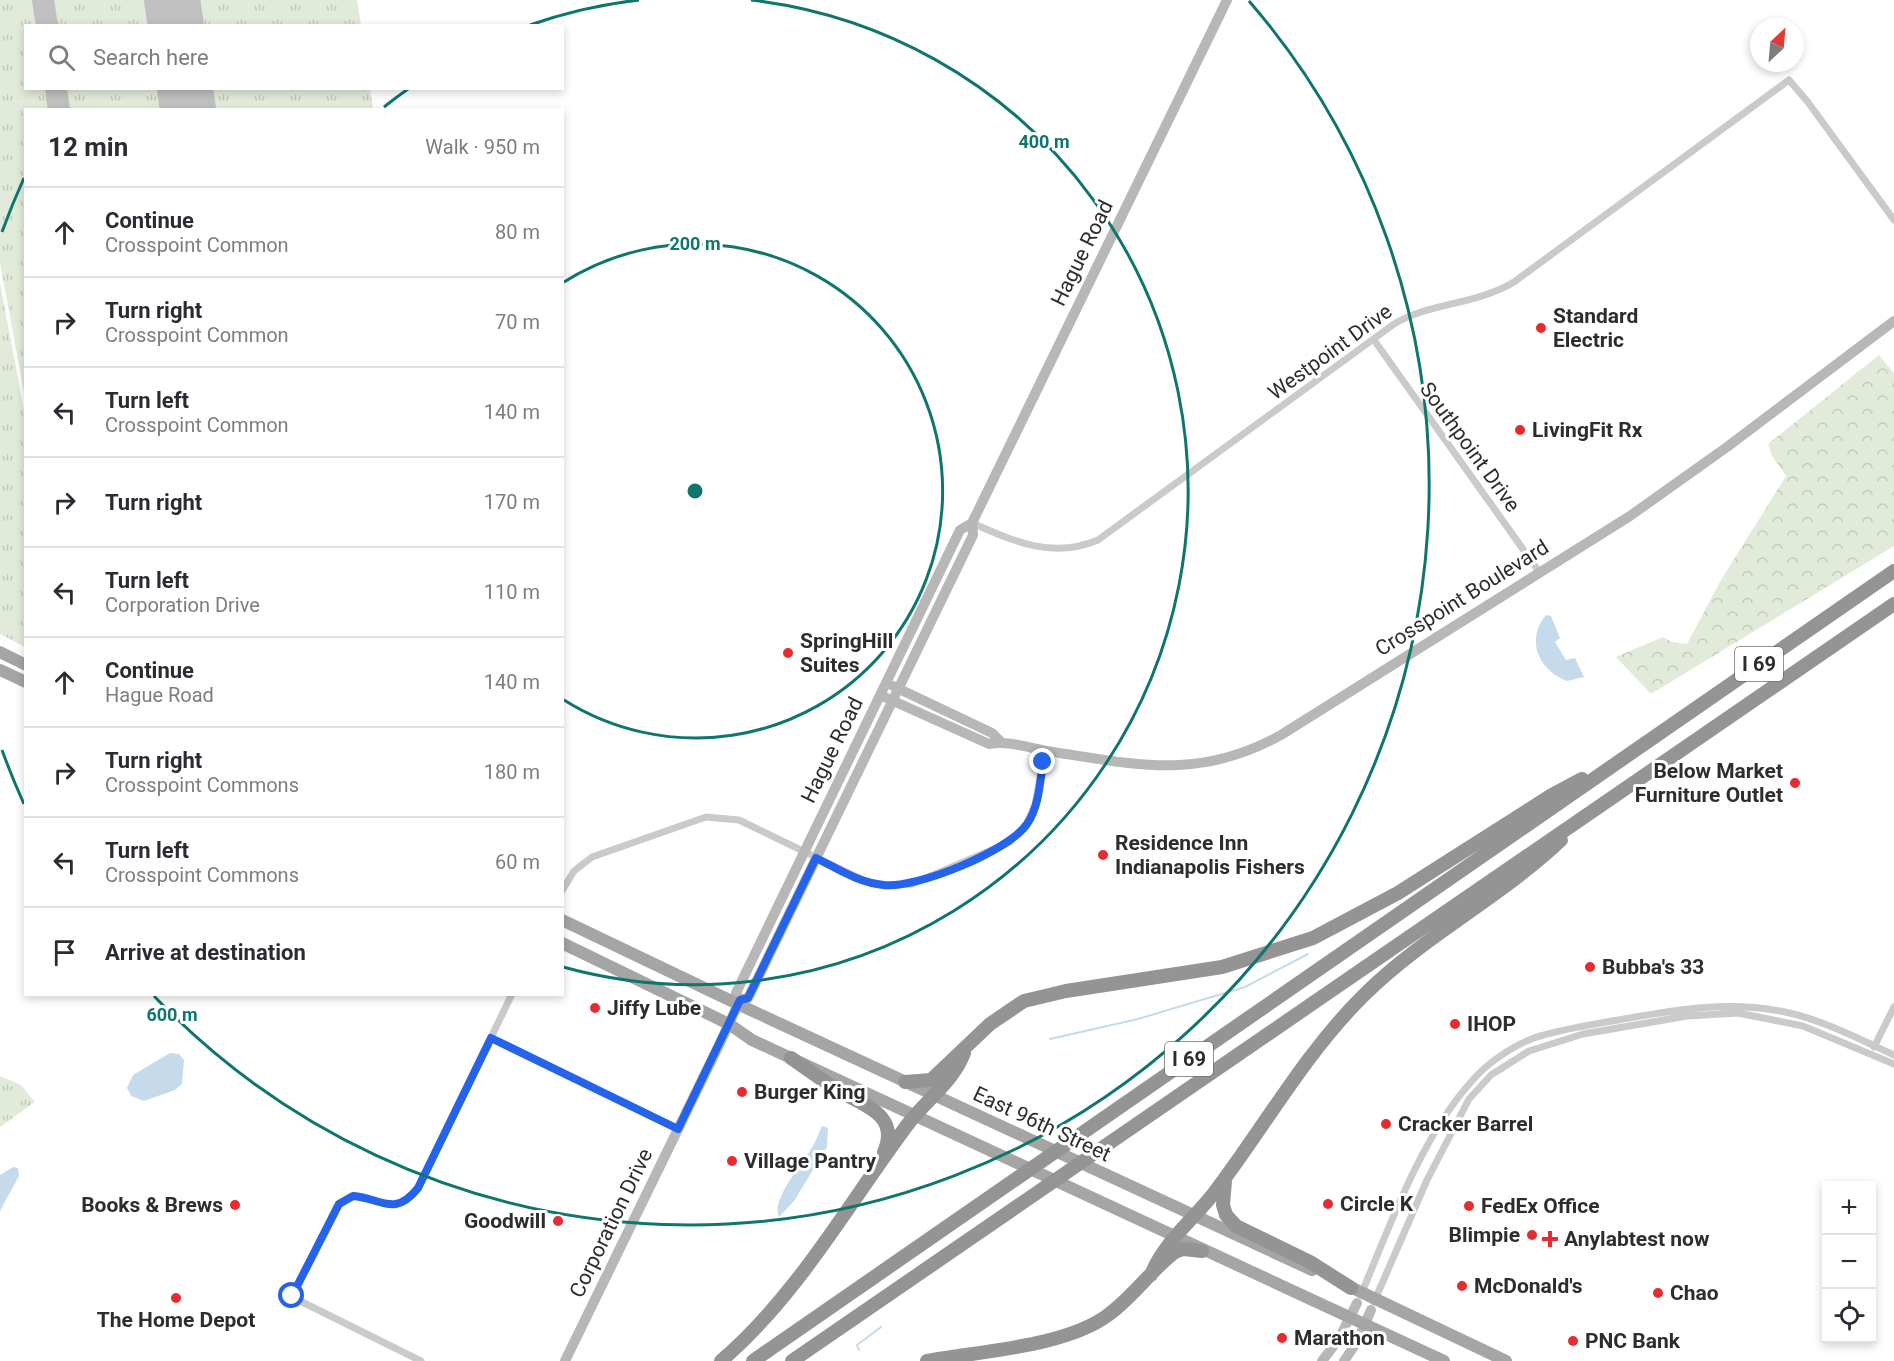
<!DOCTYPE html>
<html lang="en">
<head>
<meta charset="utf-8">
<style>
  :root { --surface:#fff; --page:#f7f7f7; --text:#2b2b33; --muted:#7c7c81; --line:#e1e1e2 }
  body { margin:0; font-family:Roboto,sans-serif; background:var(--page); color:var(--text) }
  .controls { position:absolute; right:18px; bottom:18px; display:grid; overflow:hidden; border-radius:0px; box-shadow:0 3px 9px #0003 }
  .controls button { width:54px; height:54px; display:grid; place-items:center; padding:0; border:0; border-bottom:2px solid var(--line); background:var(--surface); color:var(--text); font:30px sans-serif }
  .compass { position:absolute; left:1750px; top:18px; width:54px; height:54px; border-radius:50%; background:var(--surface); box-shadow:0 3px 9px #0003; rotate:26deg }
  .stop { position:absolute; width:18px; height:18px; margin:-14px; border:4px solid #2563eb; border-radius:50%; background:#fff }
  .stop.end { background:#2563eb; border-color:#fff; box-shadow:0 2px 6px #0008 }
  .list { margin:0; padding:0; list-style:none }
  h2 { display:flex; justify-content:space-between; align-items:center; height:78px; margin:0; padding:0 24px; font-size:26px }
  h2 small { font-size:20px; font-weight:400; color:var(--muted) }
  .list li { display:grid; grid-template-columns:39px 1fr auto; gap:18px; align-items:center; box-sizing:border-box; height:90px; padding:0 24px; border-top:2px solid var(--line) }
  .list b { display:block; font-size:22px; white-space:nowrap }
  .list p { margin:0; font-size:20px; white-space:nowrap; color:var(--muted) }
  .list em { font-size:20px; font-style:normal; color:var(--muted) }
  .icon { flex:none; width:33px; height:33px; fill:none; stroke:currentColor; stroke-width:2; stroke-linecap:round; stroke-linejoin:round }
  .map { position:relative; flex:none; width:1894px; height:1361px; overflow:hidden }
  .search { position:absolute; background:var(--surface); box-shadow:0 3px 9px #0003; left:24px; top:24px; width:540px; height:66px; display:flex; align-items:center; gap:15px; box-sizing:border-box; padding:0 21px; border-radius:0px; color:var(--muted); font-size:22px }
  .panel { position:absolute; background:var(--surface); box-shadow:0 3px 9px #0003; left:24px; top:108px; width:540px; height:888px; border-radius:0px }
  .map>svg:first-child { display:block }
</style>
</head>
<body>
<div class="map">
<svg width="1894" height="1361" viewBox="0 0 1894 1361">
  <defs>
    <pattern id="grass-tufts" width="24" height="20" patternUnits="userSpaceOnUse" patternTransform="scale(1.5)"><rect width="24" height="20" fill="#e2ebd9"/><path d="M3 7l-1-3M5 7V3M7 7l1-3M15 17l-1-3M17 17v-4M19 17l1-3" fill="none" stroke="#c2cabb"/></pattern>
    <pattern id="forest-crowns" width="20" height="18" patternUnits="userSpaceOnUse" patternTransform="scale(1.5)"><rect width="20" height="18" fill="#e2ebd9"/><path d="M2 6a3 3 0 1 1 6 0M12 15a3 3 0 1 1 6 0" fill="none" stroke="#c2cabb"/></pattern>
  </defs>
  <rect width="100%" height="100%" fill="#fff"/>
  <!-- grass -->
  <path fill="url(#grass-tufts)" d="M0 0H36L40 25 26 26V88L49 89 52 109 26 110 25 398 0 263Z
    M51 0H152L156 25H55Z
    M192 0H357L361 25H196Z
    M64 89H165L168 109H67Z
    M205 89H370L373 109H208Z
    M0 283 25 416V647L0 634Z
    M0 1076 21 1085 35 1102 0 1127Z"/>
  <!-- forest -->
  <path fill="url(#forest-crowns)" d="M1879 355 1894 373V546L1651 694 1616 657 1663 637 1672 642 1687 644 1721 580 1786 476 1772 456 1768 444Z"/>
  <!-- water -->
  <path fill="#c5daeb" d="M1546 615 1551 616 1560 638 1555 642 1566 660 1575 658 1584 677 1567 681C1539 670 1525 641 1546 615Z
    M170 1053 179 1054 184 1060 182 1084 175 1090 144 1101 131 1096 127 1088 133 1075Z
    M822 1126 828 1128 827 1147 794 1201 779 1217C770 1199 806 1160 814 1144 817 1139 819 1132 822 1126Z
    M13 1167 18 1168 19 1176 0 1211V1175Z"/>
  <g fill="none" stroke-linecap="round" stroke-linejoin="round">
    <!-- stream -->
    <path stroke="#c5daeb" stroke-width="2" d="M1050 1039 1138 1019 1245 987 1308 954
      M859 1350 857 1345 881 1327"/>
    <!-- taxiway -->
    <path stroke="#c0c0c0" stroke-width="22" d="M43 0 47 26
      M56 88 59 110"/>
    <!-- runway -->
    <path stroke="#c0c0c0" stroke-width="56" d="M172 0 176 26
      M185 88 188 110"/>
    <!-- street -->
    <path stroke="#cacaca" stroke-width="7" d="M1374 340 1540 573
      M972 523C1015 542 1053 559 1098 540L1394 324C1431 302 1476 305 1514 282L1789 80 1807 101 1894 220
      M562 891 574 871 592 857 706 817 739 820 867 882 884 886 912 884 1010 842 1027 823 1035 805 1045 751
      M491 1038 678 1129
      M1874 1047 1894 1007
      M1361 1295C1389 1227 1422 1136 1471 1082 1486 1064 1512 1046 1534 1038 1561 1029 1590 1025 1618 1020 1675 1010 1727 1000 1785 1012 1823 1020 1859 1039 1894 1055
      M1374 1302 1427 1180 1469 1099 1491 1075 1529 1051 1583 1034 1687 1016 1738 1013 1803 1026 1894 1064
      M421 1361 292 1297 338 1204 353 1196C381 1198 394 1218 418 1189L512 994"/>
    <!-- secondary -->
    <path stroke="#b7b7b7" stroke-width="10" d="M893 686 992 733 1001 742
      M880 695 989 744C1010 740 1032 749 1053 752 1139 765 1200 780 1281 735L1630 516 1727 447 1894 321
      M740 1000 748 998 757 980 973 535 972 523 1227 0
      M565 1361 720 1043 740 1000 736 993 960 530 972 523
      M1322 1361 1339 1339 1357 1303
      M1344 1361 1357 1342 1371 1310"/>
    <!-- primary -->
    <path stroke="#a5a5a5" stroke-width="12" d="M0 652 26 665
      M0 670 26 682
      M562 920 744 1007 1312 1270
      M562 943 729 1024 752 1040 1444 1361
      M1344 1284 1506 1361"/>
    <!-- highway -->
    <path stroke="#949494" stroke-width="14" d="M791 1058C807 1069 822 1080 837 1090 861 1104 901 1114 884 1152
      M905 1082 931 1080 990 1024 1024 1001 1066 991 1222 967 1313 938 1398 893 1552 795 1582 779
      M1225 1181 1223 1205 1226 1215 1236 1226 1310 1262 1351 1288
      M1151 1275C1164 1242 1193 1220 1214 1193 1265 1126 1305 1053 1365 994 1425 935 1501 897 1561 840
      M721 1361C798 1295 848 1204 908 1124 926 1100 953 1082 964 1053
      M753 1361 1894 571
      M792 1361 1894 604
      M927 1361C980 1351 1065 1347 1108 1315 1133 1297 1151 1270 1175 1252L1183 1249 1202 1251"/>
  </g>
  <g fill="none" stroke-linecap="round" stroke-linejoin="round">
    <!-- route -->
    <path stroke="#2563eb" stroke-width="8" d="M292 1296 339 1204 353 1196C381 1198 394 1218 418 1188L491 1038 678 1129 740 1000 748 998 816 858C838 869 859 883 884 885 916 889 1009 851 1027 824 1039 807 1040 782 1043 762"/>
  </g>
  <!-- distance rings -->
  <g fill="none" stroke="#0f766e" stroke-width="3">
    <path d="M564 282A247 247 0 1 1 564 700"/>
    <path d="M384 107A494 494 0 0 1 408 89M530 25A494 494 0 0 1 639 0M751 0A494 494 0 1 1 563 967"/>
    <path d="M24 804A740 740 0 0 1 2 750M2 232A740 740 0 0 1 24 178M1249 1A740 740 0 0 1 154 996"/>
  </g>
  <!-- markers -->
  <g fill="#e62c30" stroke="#fff" stroke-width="2">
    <circle cx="1541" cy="328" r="6"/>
    <circle cx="1520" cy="430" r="6"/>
    <circle cx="788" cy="653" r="6"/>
    <circle cx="1795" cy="783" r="6"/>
    <circle cx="1103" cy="855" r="6"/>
    <circle cx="1590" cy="967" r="6"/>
    <circle cx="595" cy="1008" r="6"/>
    <circle cx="1455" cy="1024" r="6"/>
    <circle cx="742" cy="1092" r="6"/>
    <circle cx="1386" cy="1124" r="6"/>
    <circle cx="732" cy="1161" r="6"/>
    <circle cx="1328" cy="1204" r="6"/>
    <circle cx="235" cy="1205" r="6"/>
    <circle cx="1469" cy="1206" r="6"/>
    <circle cx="558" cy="1221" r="6"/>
    <circle cx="1532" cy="1235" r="6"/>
    <path d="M1547 1230h6v6h6v6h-6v6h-6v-6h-6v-6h6z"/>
    <circle cx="1462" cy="1286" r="6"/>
    <circle cx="1658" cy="1293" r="6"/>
    <circle cx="176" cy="1298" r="6"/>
    <circle cx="1282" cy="1338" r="6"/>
    <circle cx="1573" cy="1341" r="6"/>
  </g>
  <g text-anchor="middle" stroke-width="6" stroke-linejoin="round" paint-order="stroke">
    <!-- shield labels -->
    <g fill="#fff" stroke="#6c6c6c" stroke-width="1.5">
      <rect x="1735" y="647" width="48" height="34" rx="4.5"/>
      <rect x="1165" y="1042" width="48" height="34" rx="4.5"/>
    </g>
    <g font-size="20" font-weight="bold" fill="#2d2d2d">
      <text x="1759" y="671">I 69</text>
      <text x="1189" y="1066">I 69</text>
    </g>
    <!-- street labels -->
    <g font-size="21" fill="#2d2d2d" stroke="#fff">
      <text transform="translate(1082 253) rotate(-64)" y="7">Hague Road</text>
      <text transform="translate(1330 352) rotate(-36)" y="7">Westpoint Drive</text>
      <text transform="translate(1470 447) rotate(54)" y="7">Southpoint Drive</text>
      <text transform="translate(1462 598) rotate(-32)" y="7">Crosspoint Boulevard</text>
      <text transform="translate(832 750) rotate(-64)" y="7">Hague Road</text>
      <text transform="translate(1042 1124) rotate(25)" y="7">East 96th Street</text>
      <text transform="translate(611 1223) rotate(-64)" y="7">Corporation Drive</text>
    </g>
    <!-- poi labels -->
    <g font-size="21" font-weight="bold" fill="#2d2d2d" stroke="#fff" text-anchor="start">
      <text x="1553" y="323">Standard<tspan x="1553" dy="24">Electric</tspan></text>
      <text x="1532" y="437">LivingFit Rx</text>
      <text x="800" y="648">SpringHill<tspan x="800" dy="24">Suites</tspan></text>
      <text x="1783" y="778" text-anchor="end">Below Market<tspan x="1783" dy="24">Furniture Outlet</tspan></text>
      <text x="1115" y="850">Residence Inn<tspan x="1115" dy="24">Indianapolis Fishers</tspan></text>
      <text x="1602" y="974">Bubba's 33</text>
      <text x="607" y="1015">Jiffy Lube</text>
      <text x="1467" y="1031">IHOP</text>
      <text x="754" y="1099">Burger King</text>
      <text x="1398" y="1131">Cracker Barrel</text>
      <text x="744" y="1168">Village Pantry</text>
      <text x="1340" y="1211">Circle K</text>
      <text x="223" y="1212" text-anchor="end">Books &amp; Brews</text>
      <text x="1481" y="1213">FedEx Office</text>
      <text x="546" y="1228" text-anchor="end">Goodwill</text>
      <text x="1520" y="1242" text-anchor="end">Blimpie</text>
      <text x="1564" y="1246">Anylabtest now</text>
      <text x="1474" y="1293">McDonald's</text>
      <text x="1670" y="1300">Chao</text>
      <text x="176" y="1327" text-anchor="middle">The Home Depot</text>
      <text x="1294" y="1345">Marathon</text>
      <text x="1585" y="1348">PNC Bank</text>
    </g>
  </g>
  <circle cx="695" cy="491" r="9" fill="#0f766e" stroke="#fff" stroke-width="3"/>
  <g font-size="18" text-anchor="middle" font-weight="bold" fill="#0f766e" stroke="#fff" stroke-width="6" stroke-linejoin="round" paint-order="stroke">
    <text x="1044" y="148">400 m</text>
    <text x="695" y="250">200 m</text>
    <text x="172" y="1021">600 m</text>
  </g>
</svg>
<div class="controls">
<button>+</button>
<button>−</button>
<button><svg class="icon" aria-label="locate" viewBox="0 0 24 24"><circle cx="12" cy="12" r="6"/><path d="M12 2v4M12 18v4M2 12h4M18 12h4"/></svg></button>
</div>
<svg class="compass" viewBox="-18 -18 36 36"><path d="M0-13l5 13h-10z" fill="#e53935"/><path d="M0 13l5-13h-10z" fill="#7c7c81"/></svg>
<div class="stop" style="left:292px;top:1296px"></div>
<div class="stop end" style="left:1043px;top:762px"></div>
<div class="search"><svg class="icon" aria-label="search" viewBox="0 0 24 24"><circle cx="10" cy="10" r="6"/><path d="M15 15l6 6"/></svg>Search here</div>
<section class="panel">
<h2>12 min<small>Walk · 950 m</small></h2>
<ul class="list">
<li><svg class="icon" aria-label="ahead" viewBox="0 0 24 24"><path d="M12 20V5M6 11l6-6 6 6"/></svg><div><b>Continue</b><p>Crosspoint Common</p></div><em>80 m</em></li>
<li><svg class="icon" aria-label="right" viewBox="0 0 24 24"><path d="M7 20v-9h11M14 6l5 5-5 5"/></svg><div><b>Turn right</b><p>Crosspoint Common</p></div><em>70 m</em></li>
<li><svg class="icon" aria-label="left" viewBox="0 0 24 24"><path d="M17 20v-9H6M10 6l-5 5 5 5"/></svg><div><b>Turn left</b><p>Crosspoint Common</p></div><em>140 m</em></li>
<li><svg class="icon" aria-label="right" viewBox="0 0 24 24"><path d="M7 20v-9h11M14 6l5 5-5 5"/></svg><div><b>Turn right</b></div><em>170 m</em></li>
<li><svg class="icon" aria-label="left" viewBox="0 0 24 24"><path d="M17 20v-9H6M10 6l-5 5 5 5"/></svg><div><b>Turn left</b><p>Corporation Drive</p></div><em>110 m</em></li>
<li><svg class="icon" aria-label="ahead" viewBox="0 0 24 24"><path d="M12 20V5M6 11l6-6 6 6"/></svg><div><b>Continue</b><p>Hague Road</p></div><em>140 m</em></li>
<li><svg class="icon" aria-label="right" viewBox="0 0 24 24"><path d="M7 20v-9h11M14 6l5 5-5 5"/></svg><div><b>Turn right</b><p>Crosspoint Commons</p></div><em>180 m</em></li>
<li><svg class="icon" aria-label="left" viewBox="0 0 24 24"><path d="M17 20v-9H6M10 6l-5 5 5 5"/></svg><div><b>Turn left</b><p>Crosspoint Commons</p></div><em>60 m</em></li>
<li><svg class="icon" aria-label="arrive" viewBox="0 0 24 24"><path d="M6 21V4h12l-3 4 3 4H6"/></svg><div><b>Arrive at destination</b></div></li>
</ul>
</section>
</div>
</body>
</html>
